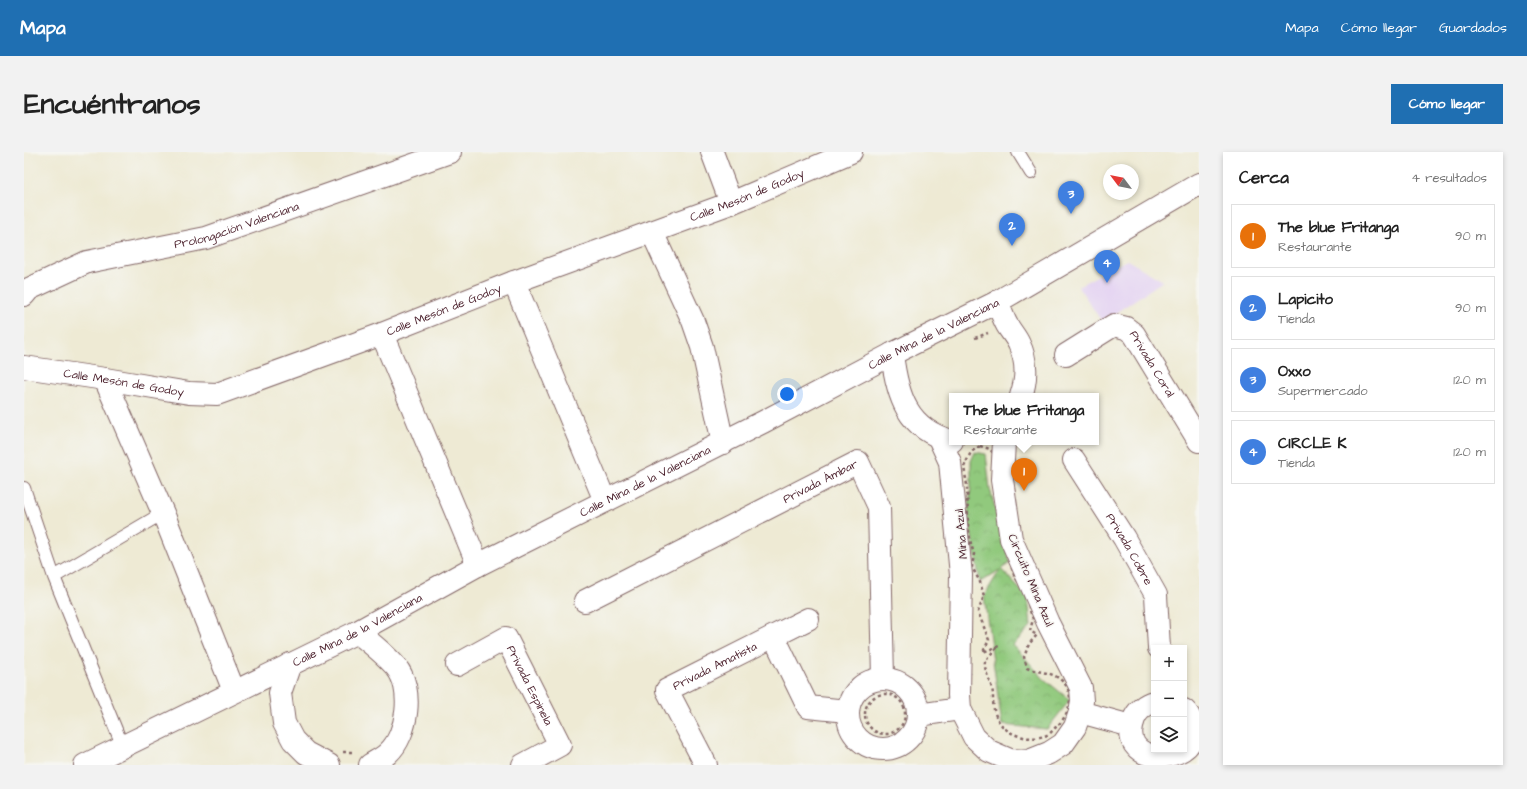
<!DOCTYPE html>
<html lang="es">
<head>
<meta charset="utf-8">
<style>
  :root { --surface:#fff; --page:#f2f2f2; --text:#222; --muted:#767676; --line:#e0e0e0; --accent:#1f6fb2 }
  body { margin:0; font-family:"Architects Daughter",sans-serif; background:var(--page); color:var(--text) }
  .controls { position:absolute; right:12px; bottom:12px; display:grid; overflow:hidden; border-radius:0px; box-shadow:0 2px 6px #0003 }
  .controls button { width:36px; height:36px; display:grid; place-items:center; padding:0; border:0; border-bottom:1px solid var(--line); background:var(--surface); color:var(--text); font:20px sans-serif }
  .compass { position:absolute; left:1079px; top:12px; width:36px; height:36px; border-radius:50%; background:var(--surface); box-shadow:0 2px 6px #0003; rotate:302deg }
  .you { position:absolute; left:763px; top:242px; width:14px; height:14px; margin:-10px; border:3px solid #fff; border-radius:50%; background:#1a73e8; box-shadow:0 0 0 6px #1a73e833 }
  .badge { display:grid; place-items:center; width:26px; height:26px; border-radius:50%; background:var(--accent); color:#fff; font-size:13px; font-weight:700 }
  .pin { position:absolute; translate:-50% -33px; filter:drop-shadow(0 1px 2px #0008) }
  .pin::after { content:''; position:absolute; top:21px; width:14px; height:12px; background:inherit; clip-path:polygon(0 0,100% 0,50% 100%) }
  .popup { position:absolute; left:925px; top:241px; width:150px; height:52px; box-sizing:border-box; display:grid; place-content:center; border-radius:0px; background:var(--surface); filter:drop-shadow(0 1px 3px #0005); font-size:13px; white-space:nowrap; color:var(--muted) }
  .popup b { font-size:15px; color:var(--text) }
  .popup::after { content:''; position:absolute; left:50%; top:100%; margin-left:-8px; border:8px solid transparent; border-top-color:var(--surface) }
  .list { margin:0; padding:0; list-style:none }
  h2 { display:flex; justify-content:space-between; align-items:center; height:52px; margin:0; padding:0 16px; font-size:17px }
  h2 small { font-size:13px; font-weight:400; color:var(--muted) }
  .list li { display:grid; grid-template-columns:26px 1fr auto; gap:12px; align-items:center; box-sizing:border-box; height:64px; margin:0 8px 8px; padding:0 8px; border:1px solid var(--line); border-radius:0px }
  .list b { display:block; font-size:15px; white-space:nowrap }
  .list p { margin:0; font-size:13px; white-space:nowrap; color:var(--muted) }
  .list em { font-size:13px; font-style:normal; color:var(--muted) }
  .icon { flex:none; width:22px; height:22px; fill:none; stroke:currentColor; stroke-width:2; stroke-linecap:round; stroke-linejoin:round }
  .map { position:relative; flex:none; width:1175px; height:613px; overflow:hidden; border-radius:0px }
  header { display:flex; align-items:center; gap:24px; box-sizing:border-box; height:56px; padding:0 20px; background:var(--accent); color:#fff }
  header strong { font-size:19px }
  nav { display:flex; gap:22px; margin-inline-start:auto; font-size:14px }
  .intro { display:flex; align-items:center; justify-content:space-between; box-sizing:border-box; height:96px; padding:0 24px }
  h1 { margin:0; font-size:28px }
  .button { padding:10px 18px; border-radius:0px; background:var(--accent); color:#fff; font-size:14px; font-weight:700 }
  main { display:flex; gap:24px; padding:0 24px }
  aside { flex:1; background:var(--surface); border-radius:0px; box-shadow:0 2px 6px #0003 }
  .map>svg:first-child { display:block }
</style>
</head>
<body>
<header>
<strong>Mapa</strong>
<nav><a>Mapa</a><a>Cómo llegar</a><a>Guardados</a></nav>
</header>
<div class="intro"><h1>Encuéntranos</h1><a class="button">Cómo llegar</a></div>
<main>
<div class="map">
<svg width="1175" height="613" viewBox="0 0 1175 613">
  <defs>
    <pattern id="park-crowns" width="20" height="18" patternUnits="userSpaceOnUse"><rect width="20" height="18" fill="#91c97d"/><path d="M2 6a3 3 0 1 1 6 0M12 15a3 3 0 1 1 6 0" fill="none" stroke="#7fac6c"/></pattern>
  </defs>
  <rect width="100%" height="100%" fill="#f6f6f2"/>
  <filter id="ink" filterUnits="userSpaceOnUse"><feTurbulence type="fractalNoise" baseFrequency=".025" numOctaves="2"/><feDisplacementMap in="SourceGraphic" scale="8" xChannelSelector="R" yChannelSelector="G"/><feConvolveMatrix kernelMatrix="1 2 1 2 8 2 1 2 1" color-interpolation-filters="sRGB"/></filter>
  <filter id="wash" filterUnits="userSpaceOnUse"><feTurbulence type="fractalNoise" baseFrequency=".012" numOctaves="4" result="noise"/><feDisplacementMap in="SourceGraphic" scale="16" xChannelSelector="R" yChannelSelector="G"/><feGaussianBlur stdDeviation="0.9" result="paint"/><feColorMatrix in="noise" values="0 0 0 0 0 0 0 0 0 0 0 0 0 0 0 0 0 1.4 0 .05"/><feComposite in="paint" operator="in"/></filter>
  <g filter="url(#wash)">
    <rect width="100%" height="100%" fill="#eeead4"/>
    <!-- built -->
    <path fill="#e4d3f2" d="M1103 108 1139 129 1078 170 1054 134Z"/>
    <!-- park -->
    <path fill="url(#park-crowns)" stroke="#6e7454" d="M951 300 962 302 966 337 986 411 977 417 1004 446 1007 474 989 493 1020 527 1046 548 1023 577 978 573 960 444 976 418 956 430 944 363 947 336V309Z"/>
  </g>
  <g filter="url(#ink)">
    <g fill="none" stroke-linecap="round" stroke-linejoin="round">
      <!-- lane casing -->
      <g stroke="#836666" stroke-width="14">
        <path id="lane" d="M994 0 1007 21
          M0 336 30 425 99 595
          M30 425 139 361"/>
      </g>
      <!-- street casing -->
      <g stroke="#836666" stroke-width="24">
        <g id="street">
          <path d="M688 0 707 51"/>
          <path d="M628 80 669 169 678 195 699 291"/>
          <path d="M490 130 581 349"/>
          <path id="s1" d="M0 143 5 137 63 110 182 86 426 0"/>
          <path d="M973 150C977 158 979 166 983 173 987 180 992 185 995 192 1003 208 1003 227 997 244"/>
          <path d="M358 182 454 413"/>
          <path d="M868 202C873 243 883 278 928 289"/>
          <path id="s2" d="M1042 203 1090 173 1102 176 1110 182 1175 289"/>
          <path id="s3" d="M0 215 81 227 165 241 193 242 358 182 490 130 707 51 827 0"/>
          <path d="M81 227 139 361 210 539"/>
          <path d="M915 286 926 310 937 423 935 543 936 557 950 585 965 599 986 608 1005 609 1025 601 1039 592 1051 575 1056 560 1058 549 1057 536 1024 471 987 387 978 328 980 290"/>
          <path id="s4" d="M1050 308 1100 386 1132 443 1135 496"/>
          <path id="s5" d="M561 449 834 310 855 355 859 526"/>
          <path d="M333 480C347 491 361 502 372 515 390 536 384 583 364 601 359 606 352 609 346 613"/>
          <path d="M750 485 784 555 823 559"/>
          <path d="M266 512 256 541 260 571 269 588 282 601 305 613"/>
          <path id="s6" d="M433 513 482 486 536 593 499 613"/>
          <circle cx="859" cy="562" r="35"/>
          <path d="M1130 550C1121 552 1113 559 1110 567 1093 612 1159 613 1168 586 1170 577 1168 565 1160 558"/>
          <path d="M1056 560 1107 574"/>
          <path d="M894 563 936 557"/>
          <path id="s7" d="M61 613 333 480 454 413 739 270 868 202 973 150 1175 32"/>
          <path id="s8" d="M682 613 643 538 784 467"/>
        </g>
      </g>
      <!-- path -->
      <path stroke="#836666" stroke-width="2.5" stroke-dasharray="3 3" stroke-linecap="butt" d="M951 186 964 181
        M956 294 966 297 969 301V322L973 360 982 398 990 423 1004 446 1005 456 1009 467 1006 479 1013 483 1005 492 1000 505 1003 516C1014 521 1027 519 1037 528 1053 541 1045 564 1032 575 1029 578 1026 582 1023 583 1006 590 983 584 974 568 969 560 969 551 969 542 968 532 959 516 961 510 964 504 971 498 975 494L959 500 965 488 954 460 960 444 956 430 948 415 950 402 947 392 944 373 943 333 940 315 947 300Z
        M841 562a20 20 0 1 1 40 0a20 20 0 1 1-40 0Z
        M319 600H330"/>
      <!-- lane -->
      <use href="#lane" stroke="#fff" stroke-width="12"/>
      <!-- street -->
      <use href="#street" stroke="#fff" stroke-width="22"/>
    </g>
  </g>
  <g text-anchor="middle" stroke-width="3" stroke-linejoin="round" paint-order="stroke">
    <!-- street labels -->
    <g font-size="12" fill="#4a1f2b" stroke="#f6f6f2">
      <text dy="4" stroke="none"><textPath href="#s3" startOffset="761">Calle Mesón de Godoy</textPath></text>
      <text dy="4" stroke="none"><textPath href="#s1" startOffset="226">Prolongación Valenciana</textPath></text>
      <text dy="4" stroke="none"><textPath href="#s3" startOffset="437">Calle Mesón de Godoy</textPath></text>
      <text dy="4" stroke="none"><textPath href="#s7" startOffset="952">Calle Mina de la Valenciana</textPath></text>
      <text dy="4" stroke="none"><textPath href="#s2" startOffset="114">Privada Coral</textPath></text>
      <text dy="4" stroke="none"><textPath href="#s3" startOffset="101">Calle Mesón de Godoy</textPath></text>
      <text dy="4" stroke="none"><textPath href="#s7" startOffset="628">Calle Mina de la Valenciana</textPath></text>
      <text dy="4" stroke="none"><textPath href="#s5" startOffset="264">Privada Ámbar</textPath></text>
      <text transform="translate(937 382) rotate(-95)" y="4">Mina Azul</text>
      <text dy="4" stroke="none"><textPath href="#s4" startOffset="105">Privada Cobre</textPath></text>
      <text transform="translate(1007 428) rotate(67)" y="4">Circuito Mina Azul</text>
      <text dy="4" stroke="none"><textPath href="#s7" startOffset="304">Calle Mina de la Valenciana</textPath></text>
      <text dy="4" stroke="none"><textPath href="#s8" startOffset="138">Privada Amatista</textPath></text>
      <text dy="4" stroke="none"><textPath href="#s6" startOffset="109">Privada Espinela</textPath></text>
    </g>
  </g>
</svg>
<div class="controls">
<button>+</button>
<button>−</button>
<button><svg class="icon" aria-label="layers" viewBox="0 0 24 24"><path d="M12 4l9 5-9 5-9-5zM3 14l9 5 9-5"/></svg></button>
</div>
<svg class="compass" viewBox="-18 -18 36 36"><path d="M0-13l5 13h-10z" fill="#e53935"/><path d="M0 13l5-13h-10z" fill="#767676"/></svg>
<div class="you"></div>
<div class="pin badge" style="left:1000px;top:339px;background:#e8710a">1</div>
<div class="popup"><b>The blue Fritanga</b>Restaurante</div>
<div class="pin badge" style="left:988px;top:94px;background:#3f7fe0">2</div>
<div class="pin badge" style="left:1047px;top:62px;background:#3f7fe0">3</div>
<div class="pin badge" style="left:1083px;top:131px;background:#3f7fe0">4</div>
</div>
<aside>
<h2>Cerca<small>4 resultados</small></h2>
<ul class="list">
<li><span class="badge" style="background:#e8710a">1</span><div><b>The blue Fritanga</b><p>Restaurante</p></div><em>90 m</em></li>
<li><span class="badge" style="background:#3f7fe0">2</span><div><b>Lapicito</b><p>Tienda</p></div><em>90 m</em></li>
<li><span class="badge" style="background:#3f7fe0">3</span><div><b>Oxxo</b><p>Supermercado</p></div><em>120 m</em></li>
<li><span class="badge" style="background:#3f7fe0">4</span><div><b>CIRCLE K</b><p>Tienda</p></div><em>120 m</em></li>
</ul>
</aside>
</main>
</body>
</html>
